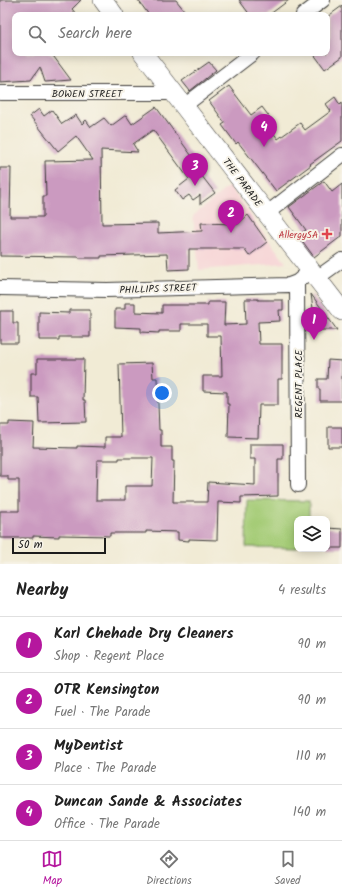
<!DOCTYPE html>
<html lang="en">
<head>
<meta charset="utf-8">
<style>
  :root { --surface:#fff; --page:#f6f6f6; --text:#222; --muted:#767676; --line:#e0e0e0; --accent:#b5179e }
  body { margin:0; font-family:Kalam,sans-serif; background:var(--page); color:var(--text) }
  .controls { position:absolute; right:12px; bottom:12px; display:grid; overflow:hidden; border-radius:8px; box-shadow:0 2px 10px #0003 }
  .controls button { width:36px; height:36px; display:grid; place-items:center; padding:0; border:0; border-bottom:1px solid var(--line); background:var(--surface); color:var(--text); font:20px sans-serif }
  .scale { position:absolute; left:12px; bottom:10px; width:94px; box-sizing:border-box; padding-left:4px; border:2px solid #1c1c1c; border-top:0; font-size:11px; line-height:14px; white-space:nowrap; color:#1c1c1c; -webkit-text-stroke:3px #f7f3e8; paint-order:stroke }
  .you { position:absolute; left:162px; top:393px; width:14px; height:14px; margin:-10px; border:3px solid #fff; border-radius:50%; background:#1a73e8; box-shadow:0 0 0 6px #1a73e833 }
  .badge { display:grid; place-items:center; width:26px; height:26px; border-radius:50%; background:var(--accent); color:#fff; font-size:13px; font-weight:700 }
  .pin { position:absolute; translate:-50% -33px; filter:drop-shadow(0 1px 2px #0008) }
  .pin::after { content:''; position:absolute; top:21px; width:14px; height:12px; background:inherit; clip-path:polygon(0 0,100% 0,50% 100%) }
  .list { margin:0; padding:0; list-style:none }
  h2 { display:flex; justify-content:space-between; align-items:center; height:52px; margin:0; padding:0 16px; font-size:17px }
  h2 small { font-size:13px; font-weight:400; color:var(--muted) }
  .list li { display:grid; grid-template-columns:26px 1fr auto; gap:12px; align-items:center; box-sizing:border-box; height:56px; padding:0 16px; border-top:1px solid var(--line) }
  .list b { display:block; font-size:15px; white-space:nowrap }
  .list p { margin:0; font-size:13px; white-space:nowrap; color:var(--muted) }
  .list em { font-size:13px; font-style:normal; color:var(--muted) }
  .icon { flex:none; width:22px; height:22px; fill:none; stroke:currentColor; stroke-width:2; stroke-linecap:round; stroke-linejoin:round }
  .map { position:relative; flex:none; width:342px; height:564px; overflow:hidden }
  .search { position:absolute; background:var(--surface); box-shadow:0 2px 10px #0003; left:12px; right:12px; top:12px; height:44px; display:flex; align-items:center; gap:10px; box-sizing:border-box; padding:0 14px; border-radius:8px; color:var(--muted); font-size:15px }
  .sheet { height:276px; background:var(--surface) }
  nav { display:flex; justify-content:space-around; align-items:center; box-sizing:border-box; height:56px; border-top:1px solid var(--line); background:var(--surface); font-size:11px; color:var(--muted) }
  nav a { display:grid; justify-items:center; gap:2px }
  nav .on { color:var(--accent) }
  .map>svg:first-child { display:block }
</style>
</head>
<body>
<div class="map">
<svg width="342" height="564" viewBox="0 0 342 564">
  <rect width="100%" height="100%" fill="#f7f3e8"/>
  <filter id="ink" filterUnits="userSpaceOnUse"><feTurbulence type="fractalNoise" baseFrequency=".025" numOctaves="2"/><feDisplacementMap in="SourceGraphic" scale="8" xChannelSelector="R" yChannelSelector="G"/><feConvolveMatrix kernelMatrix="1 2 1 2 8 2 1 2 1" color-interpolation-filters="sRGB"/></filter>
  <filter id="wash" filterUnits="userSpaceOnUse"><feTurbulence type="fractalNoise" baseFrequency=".012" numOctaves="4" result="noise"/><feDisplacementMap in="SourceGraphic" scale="16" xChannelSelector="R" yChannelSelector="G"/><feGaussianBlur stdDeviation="0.9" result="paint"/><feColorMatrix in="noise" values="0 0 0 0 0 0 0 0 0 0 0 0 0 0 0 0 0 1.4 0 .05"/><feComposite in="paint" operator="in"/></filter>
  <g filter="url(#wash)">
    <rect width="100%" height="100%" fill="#f1ebd5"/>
    <!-- built -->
    <path fill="#f7cfd3" d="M229 186 286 263 199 270 193 216Z"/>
    <!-- green -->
    <path fill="#a5cc77" stroke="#60744a" d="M247 500 309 501V519H297V548L246 547Z"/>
    <g id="blocks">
      <!-- building -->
      <path fill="#cb9ac0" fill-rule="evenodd" d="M0 0H81L72 9 77 15H15V53H51L71 80 45 82 40 67 31 80 0 82Z
        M138 0H176L188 15H149Z
        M239 0H289L269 15H250Z
        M342 6V57L325 69 313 53H327V17Z
        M209 62 216 70 190 91 182 81Z
        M229 86 251 115 262 107 271 119 266 123 278 139 300 123 305 130 331 111 326 104 335 97 340 105 342 103V141L310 164 311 165 276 191 238 142 236 144 222 125 225 123 209 101Z
        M156 107 194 159 191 162 215 193 200 204V195L193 200 189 195 182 200 175 190 189 179 153 130 133 144 138 152 101 150 102 224 158 223V233L202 231 201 223 238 224 248 215 267 242 249 256 244 249H189V269L168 270 167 254 101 256V258H79V257L0 256V168H11L10 217H43V196H46L45 161 93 160 76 136 58 151 30 116 39 109 44 116 52 110 62 124 76 115 82 124 86 120 91 127 104 118 111 126 126 115 132 124Z
        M324 181 332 192 342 184V236L314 257 298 235 306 230 289 207Z
        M311 294 337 330H316Z
        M245 299H258V300H283V310H279L280 321 258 322 259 344H282V379H278V405H259L258 438 228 437 229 404H227V392L203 391V376H222L221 336H207V324H181V331H159V333L141 332V328L115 327V309H125V303H135V312L162 313V305H208V302H225L224 325 246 324Z
        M69 310H90V337H59V340H39V312L69 313Z
        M0 311H13V323H18V343H0Z
        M37 359H84L83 400H85L86 422 39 423 38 397H31V373H37Z
        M328 360 342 361V401H320V389H318V379H327Z
        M152 363 153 378H157L159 430H161V447H172V461H174L173 502H207L208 482 255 485V459H250V444H283V459H278V496L241 497V503L218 502 217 540 189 539V541L178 540V532L146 531V533H110V536L59 535V537L33 536V538H0V511H19V480H8V476H0V425H9V422L34 423 33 447 77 448V446L105 447V437H121L119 364ZM119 458H153L152 486H125V500H96L97 460H119Z
        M328 427H342V447H328Z
        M327 528 342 529V548H327Z"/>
    </g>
  </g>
  <g filter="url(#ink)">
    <use href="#blocks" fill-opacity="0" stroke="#3c3b38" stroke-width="1"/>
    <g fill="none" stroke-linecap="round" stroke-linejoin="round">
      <!-- minor casing -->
      <g stroke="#3c3b38" stroke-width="16">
        <path id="minor" d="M303 15 323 0
          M0 93H174
          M184 106 253 53
          M266 214 342 155
          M317 278 342 260
          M297 282 298 485
          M0 288 107 290 289 285 297 282 311 270"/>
      </g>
      <!-- secondary casing -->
      <g stroke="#3c3b38" stroke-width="20">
        <path id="secondary" d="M103 0 114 15
          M143 53 342 311"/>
      </g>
      <!-- minor -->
      <use href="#minor" stroke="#fff" stroke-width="14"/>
      <!-- secondary -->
      <use href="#secondary" stroke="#fff" stroke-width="19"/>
    </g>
  </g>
  <!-- markers -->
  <path fill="#e0444e" stroke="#f7f3e8" stroke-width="1.5" d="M325 228h4v4h4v4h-4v4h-4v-4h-4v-4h4z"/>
  <g text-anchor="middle" stroke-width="4" stroke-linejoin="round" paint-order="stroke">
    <!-- street labels -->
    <g font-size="10" fill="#1c1c1c" stroke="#f7f3e8">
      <text x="87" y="97">BOWEN STREET</text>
      <text transform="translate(243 182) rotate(53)" y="4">THE PARADE</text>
      <text transform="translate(158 288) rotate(-2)" y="4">PHILLIPS STREET</text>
      <text transform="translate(298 384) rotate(-90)" y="4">REGENT PLACE</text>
    </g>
    <!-- health labels -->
    <g font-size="10" fill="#be3a42" stroke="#f7f3e8" text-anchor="end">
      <text x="318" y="238">AllergySA</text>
    </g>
  </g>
</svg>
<div class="controls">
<button><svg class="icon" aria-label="layers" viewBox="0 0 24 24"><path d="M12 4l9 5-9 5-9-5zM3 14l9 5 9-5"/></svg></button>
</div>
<div class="scale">50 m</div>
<div class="you"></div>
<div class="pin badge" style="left:314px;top:340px">1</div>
<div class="pin badge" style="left:231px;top:233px">2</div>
<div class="pin badge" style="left:195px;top:186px">3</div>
<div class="pin badge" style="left:264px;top:147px">4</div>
<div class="search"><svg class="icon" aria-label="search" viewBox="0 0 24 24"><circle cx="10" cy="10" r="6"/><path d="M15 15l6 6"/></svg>Search here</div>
</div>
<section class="sheet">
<h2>Nearby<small>4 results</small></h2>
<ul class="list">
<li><span class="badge">1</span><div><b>Karl Chehade Dry Cleaners</b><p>Shop · Regent Place</p></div><em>90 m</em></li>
<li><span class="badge">2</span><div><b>OTR Kensington</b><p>Fuel · The Parade</p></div><em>90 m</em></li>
<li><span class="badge">3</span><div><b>MyDentist</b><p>Place · The Parade</p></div><em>110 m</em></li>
<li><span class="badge">4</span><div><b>Duncan Sande &amp; Associates</b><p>Office · The Parade</p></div><em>140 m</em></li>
</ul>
</section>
<nav>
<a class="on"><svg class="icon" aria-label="map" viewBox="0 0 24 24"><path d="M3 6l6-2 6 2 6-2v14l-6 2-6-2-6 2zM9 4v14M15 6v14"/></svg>Map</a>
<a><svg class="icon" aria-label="directions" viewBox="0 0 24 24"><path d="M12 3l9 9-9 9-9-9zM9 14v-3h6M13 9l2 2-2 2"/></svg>Directions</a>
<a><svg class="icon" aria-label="saved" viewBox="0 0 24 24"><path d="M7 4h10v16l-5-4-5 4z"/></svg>Saved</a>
</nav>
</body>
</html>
